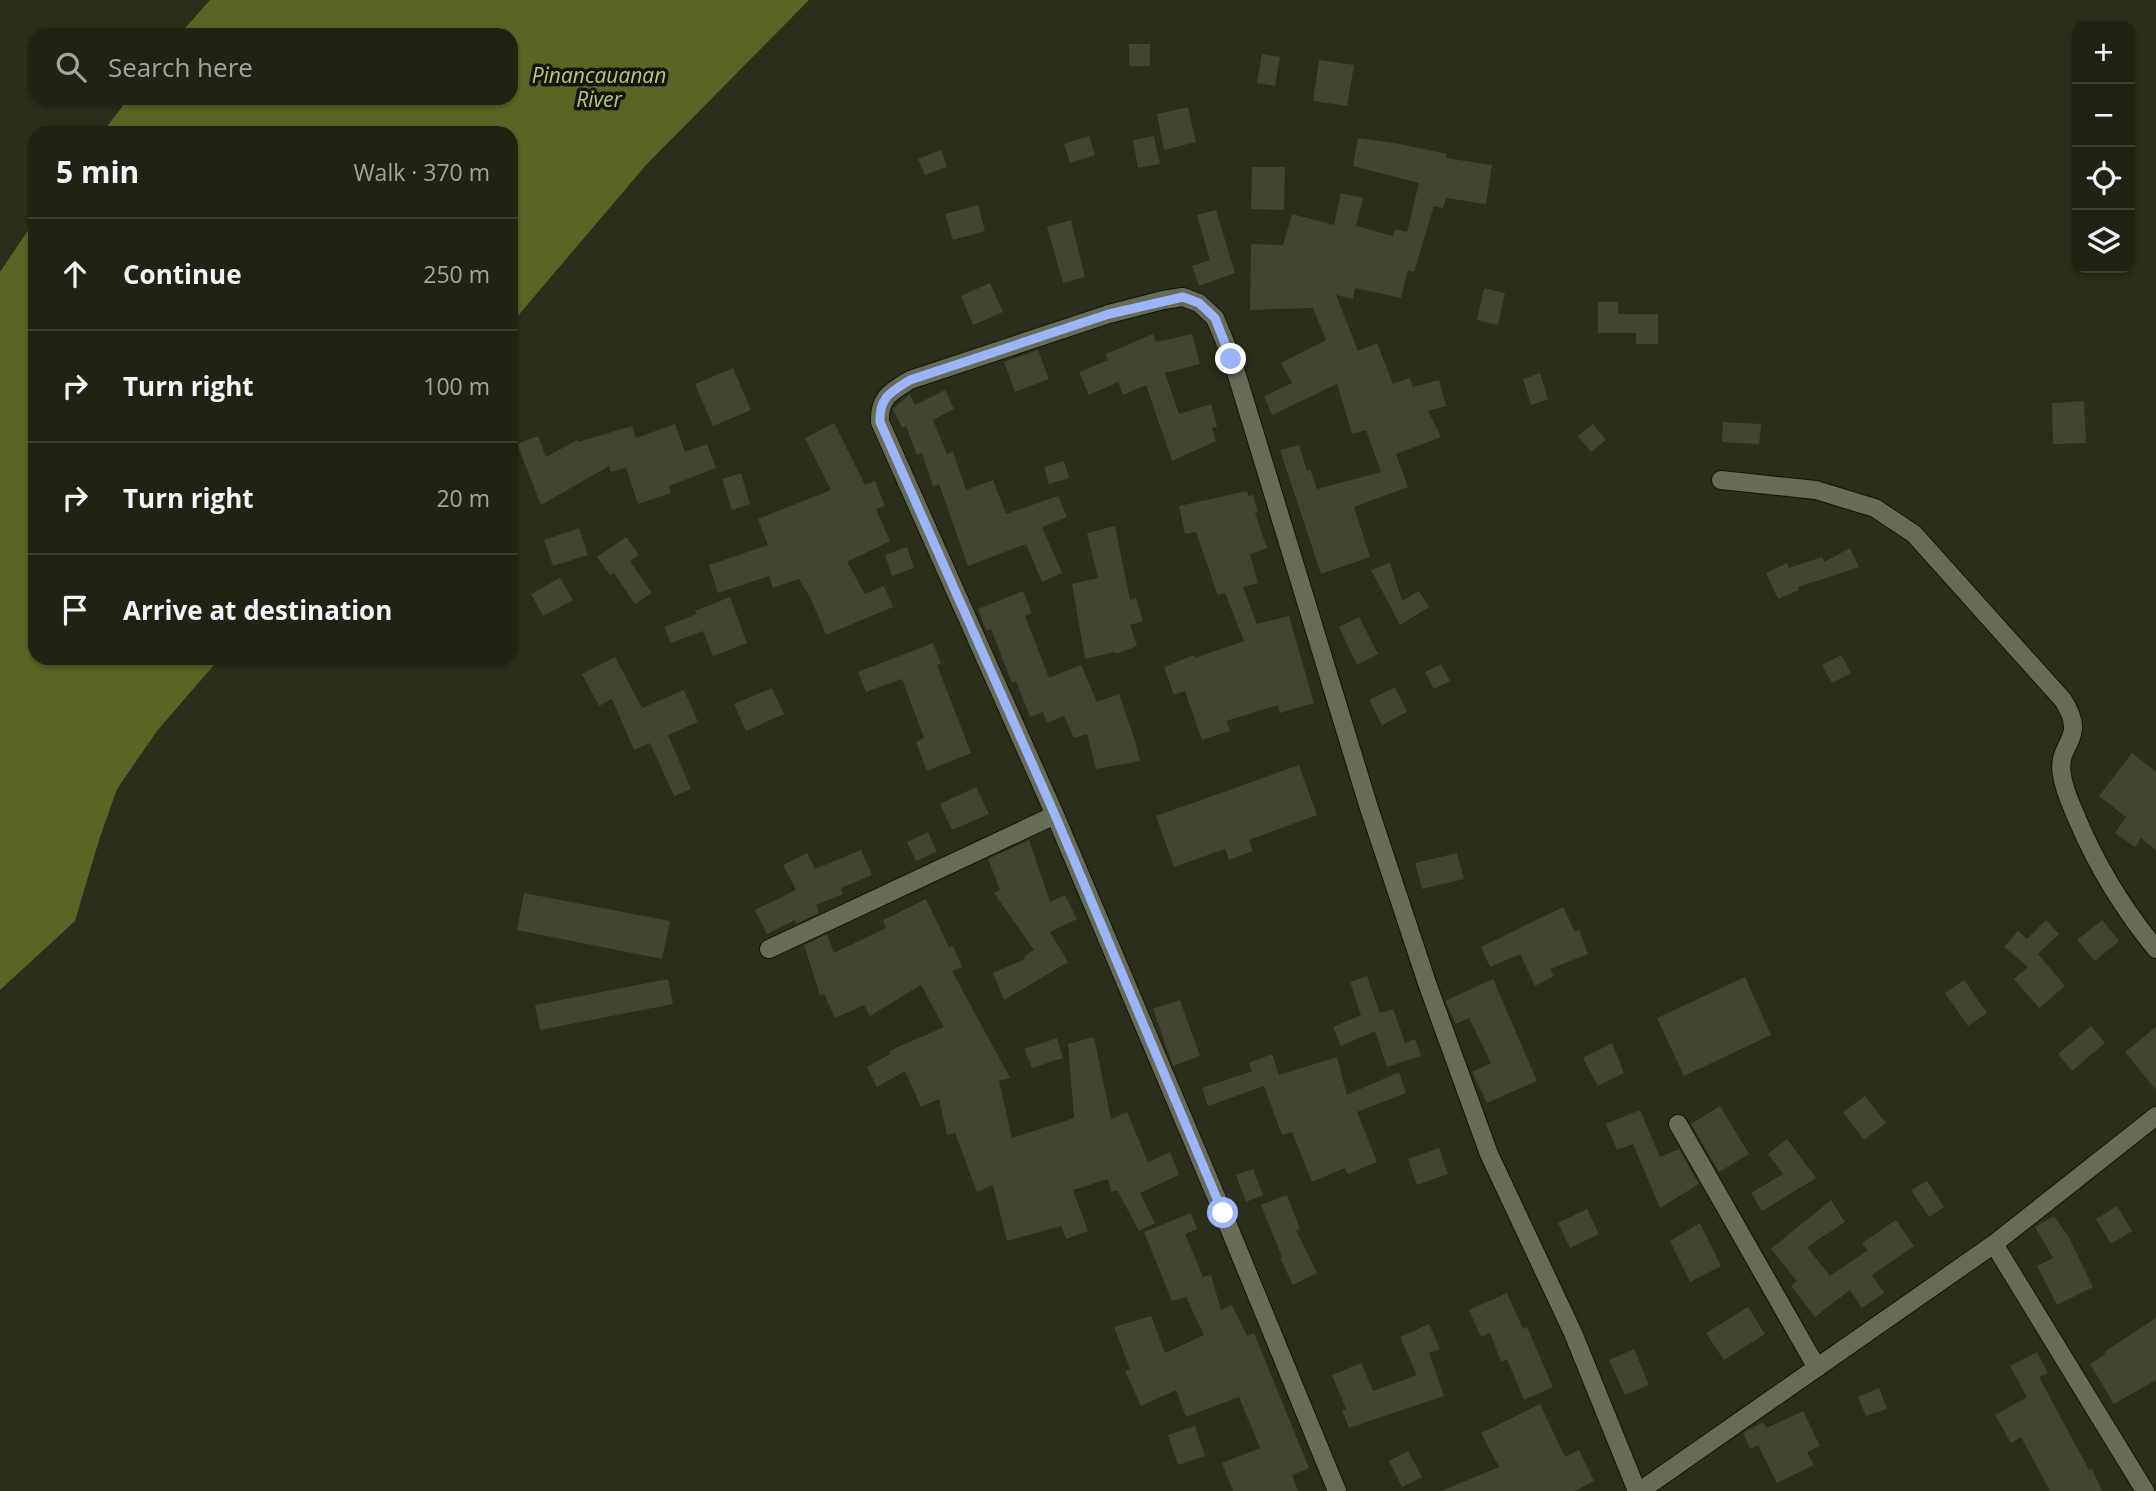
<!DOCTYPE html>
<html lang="en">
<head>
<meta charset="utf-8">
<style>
  :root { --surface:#202214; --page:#282a1d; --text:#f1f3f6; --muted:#a2a4a0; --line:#3d3f34 }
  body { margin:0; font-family:"Open Sans",sans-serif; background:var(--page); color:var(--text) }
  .controls { position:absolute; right:21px; top:21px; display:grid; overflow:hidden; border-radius:14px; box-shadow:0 2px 5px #0004 }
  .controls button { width:63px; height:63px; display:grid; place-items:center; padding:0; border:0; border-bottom:2px solid var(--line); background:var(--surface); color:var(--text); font:35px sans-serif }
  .stop { position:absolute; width:21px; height:21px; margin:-16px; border:5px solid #9bb5fd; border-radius:50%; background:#fff }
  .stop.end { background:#9bb5fd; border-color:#fff; box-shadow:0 2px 7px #0008 }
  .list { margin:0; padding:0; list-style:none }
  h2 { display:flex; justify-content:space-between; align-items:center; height:91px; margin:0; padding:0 28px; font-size:30px }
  h2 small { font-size:23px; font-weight:400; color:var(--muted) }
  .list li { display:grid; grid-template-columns:46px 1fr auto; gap:21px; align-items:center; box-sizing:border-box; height:112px; padding:0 28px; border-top:2px solid var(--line) }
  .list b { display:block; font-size:26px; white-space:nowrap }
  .list em { font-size:23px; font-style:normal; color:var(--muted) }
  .icon { flex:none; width:38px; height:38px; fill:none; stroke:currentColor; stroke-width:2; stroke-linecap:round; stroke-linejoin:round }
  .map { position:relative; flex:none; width:2156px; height:1491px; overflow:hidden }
  .search { position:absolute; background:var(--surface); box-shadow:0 2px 5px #0004; left:28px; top:28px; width:490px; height:77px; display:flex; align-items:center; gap:18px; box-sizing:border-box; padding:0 24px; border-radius:21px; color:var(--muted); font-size:26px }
  .panel { position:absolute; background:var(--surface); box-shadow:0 2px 5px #0004; left:28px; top:126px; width:490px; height:539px; border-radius:21px }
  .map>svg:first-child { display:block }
</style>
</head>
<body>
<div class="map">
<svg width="2156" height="1491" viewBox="0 0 2156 1491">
  <rect width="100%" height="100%" fill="#2a2e1b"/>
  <!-- water -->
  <path fill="#586523" d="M210 0H809L646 165 511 324V133H102L129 98H511V35H179Z
    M35 220V658H220L157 731 117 789 99 840 75 921 0 990V272Z"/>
  <!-- building -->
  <path fill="#414532" d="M1129 44H1150V66H1129Z
    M1262 54 1280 57 1275 86 1257 83Z
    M1319 60 1354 65 1347 106 1313 101Z
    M1188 107 1196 142 1164 150 1157 114Z
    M1089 136 1095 155 1070 163 1064 144Z
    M1154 136 1160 164 1138 168 1133 140Z
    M1358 138 1400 144 1447 154 1446 158 1492 165 1486 204 1446 198 1443 208 1434 206 1414 272 1408 270 1401 298 1355 288 1353 299 1336 295 1358 351 1377 343 1393 384 1410 378 1413 387 1439 380 1446 406 1428 411 1441 437 1396 454 1408 487 1354 507 1370 557 1321 574 1280 450 1299 445 1307 471 1310 469 1317 489 1381 472 1366 430 1352 434 1337 384 1272 415 1264 396 1292 383 1281 363 1326 340 1313 308 1250 310 1251 244 1283 245 1292 214 1334 225 1341 193 1363 198 1356 226 1393 236 1395 229 1407 232 1419 183 1353 166Z
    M941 150 947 167 925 175 918 159Z
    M1252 167H1285L1284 210 1251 209Z
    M978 205 985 231 953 240 945 214Z
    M1216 210 1235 273 1199 286 1192 266 1210 260 1197 215Z
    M1071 220 1085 277 1063 283 1047 227Z
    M990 283 1003 312 973 325 961 296Z
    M1484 288 1505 293 1498 325 1477 320Z
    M1598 302H1618V314H1658V344H1636V333H1598Z
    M1153 334 1156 342 1192 334 1200 364 1165 373 1179 414 1211 404 1217 427 1212 428 1216 441 1172 461 1146 385 1123 395 1118 382 1089 395 1079 372 1108 360 1106 354Z
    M1038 350 1049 379 1015 392 1004 362Z
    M733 368 751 410 713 426 695 384Z
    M1540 373 1548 399 1531 405 1523 379Z
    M945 390 954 409 933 420 947 454 953 452 966 490 993 480 1006 514 1058 496 1067 517 1042 527 1062 573 1042 582 1026 544 968 566 939 484 933 486 922 453 917 455 906 426 902 428 893 409 910 394 915 405Z
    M2084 401 2086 443 2053 444 2052 403Z
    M1723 422 1761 424 1759 444 1722 442Z
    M834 423 865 485 875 481 885 506 876 509 890 541 847 562 865 594 884 586 893 607 826 635 811 599 799 579 773 588 769 576 718 593 709 565 768 545 758 519 831 490 805 438Z
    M675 424 685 452 707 444 716 468 669 486 671 493 638 504 626 468 611 472 609 466 541 505 517 444 538 436 546 457 577 440 578 442 632 426 636 438Z
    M1593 424 1606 440 1591 452 1578 436Z
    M1064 461 1069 478 1049 484 1044 467Z
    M741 473 750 504 732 510 722 479Z
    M1247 491 1248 496 1253 495 1258 512 1255 513 1267 548 1250 554 1258 583 1243 587 1257 624 1289 616 1314 703 1280 713 1278 705 1226 721 1230 731 1202 740 1185 691 1174 695 1164 667 1194 655 1195 658 1244 641 1225 593 1218 595 1216 590 1196 532 1185 534 1179 506Z
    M1115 526 1130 600 1136 598 1143 621 1130 625 1137 646 1116 654 1115 652 1085 659 1072 584 1098 578 1087 533Z
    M579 528 588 555 553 566 544 540Z
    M626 537 639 555 630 561 652 593 635 604 614 573 610 575 597 557Z
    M907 547 914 568 892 576 885 555Z
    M1850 548 1859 567 1798 587 1799 590 1778 599 1766 573 1787 563 1789 568 1822 557 1824 562Z
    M1390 563 1402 601 1419 591 1429 607 1400 625 1371 570Z
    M560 578 573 600 543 616 531 594Z
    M1023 591 1032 613 1025 616 1049 678 1081 665 1097 702 1119 694 1136 744 1140 761 1096 769 1087 734 1074 738 1064 716 1047 723 1043 712 1030 717 1016 681 1012 683 991 629 986 631 978 609Z
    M730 597 747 643 713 656 703 631 671 643 664 627 697 614 695 611Z
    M1359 617 1378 654 1357 665 1339 627Z
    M933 643 941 664 937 665 971 753 927 771 916 742 924 738 902 679 866 692 858 672Z
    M1841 655 1851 673 1832 683 1822 665Z
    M615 657 642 708 684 690 698 722 668 735 691 789 674 796 650 743 634 750 612 699 599 706 582 674Z
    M1441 664 1450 681 1434 689 1425 672Z
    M1395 687 1407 712 1382 725 1369 700Z
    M772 688 784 714 746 731 734 704Z
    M2132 753 2156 772V850L2141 838 2135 847 2115 833 2126 817 2099 796Z
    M1299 765 1317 815 1249 840 1253 851 1229 860 1225 849 1174 867 1156 816Z
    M976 787 989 814 952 830 940 804Z
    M928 832 937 852 916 861 907 842Z
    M1029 840 1050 902 1065 895 1077 919 1050 932 1068 962 1004 1000 993 973 1025 959 1024 956 1034 950 994 893 1000 890 988 859Z
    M861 850 872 875 841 888 843 894 816 905 819 913 796 924 795 920 767 934 755 910 796 890 783 865 807 853 815 869Z
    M1457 853 1464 879 1422 889 1415 863Z
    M524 893 670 921 662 959 517 930Z
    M926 899 949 947 953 946 962 967 952 971 1010 1078 999 1081 1012 1138 1074 1118 1068 1044 1094 1037 1111 1119 1127 1112 1148 1162 1170 1152 1179 1175 1140 1193 1155 1223 1139 1231 1117 1190 1111 1192 1108 1179 1073 1190 1088 1231 1066 1239 1061 1226 1007 1241 993 1185 977 1192 955 1133 947 1135 939 1099 921 1107 905 1071 877 1087 867 1067 890 1054 889 1051 944 1027 921 985 870 1016 864 1005 835 1018 824 994 820 995 804 945 827 934 834 953 886 928 883 920Z
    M1563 907 1575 932 1579 930 1588 954 1550 969 1554 976 1535 986 1520 954 1490 967 1481 947Z
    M2046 920 2059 934 2038 954 2065 986 2039 1008 2014 979 2028 967 2004 947 2018 931 2027 939Z
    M2102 920 2119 941 2095 961 2077 940Z
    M1367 976 1380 1013 1393 1009 1405 1043 1415 1039 1421 1056 1387 1067 1375 1031 1341 1046 1333 1027 1361 1015 1350 982Z
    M1745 977 1771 1035 1684 1076 1657 1018Z
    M668 979 673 1004 540 1030 535 1005Z
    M1493 979 1537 1081 1487 1103 1472 1072 1491 1063 1469 1018 1456 1024 1445 1001Z
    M1964 980 1987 1013 1968 1026 1945 993Z
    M1180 1000 1200 1056 1173 1066 1153 1009Z
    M2091 1026 2105 1043 2072 1071 2058 1054Z
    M2156 1027V1090L2125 1052Z
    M1057 1038 1063 1058 1032 1068 1024 1049Z
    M1612 1043 1624 1073 1598 1086 1583 1058Z
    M1272 1054 1279 1075 1337 1057 1347 1095 1399 1072 1406 1093 1357 1112 1377 1162 1348 1174 1345 1168 1312 1182 1292 1132 1282 1135 1264 1086 1208 1106 1202 1088 1252 1071 1249 1063Z
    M1865 1096 1886 1123 1864 1140 1843 1112Z
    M1720 1106 1749 1154 1719 1172 1691 1124Z
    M1640 1110 1660 1157 1679 1149 1699 1184 1660 1208 1633 1144 1617 1150 1606 1124Z
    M1787 1139 1816 1178 1762 1211 1751 1193 1783 1174 1768 1154Z
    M1439 1148 1448 1174 1417 1185 1408 1159Z
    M1253 1169 1263 1195 1246 1202 1236 1175Z
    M1927 1181 1944 1207 1929 1217 1911 1190Z
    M1287 1195 1300 1229 1296 1230 1317 1273 1293 1285 1280 1258 1282 1257 1261 1205Z
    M1831 1200 1845 1222 1807 1247 1830 1276 1868 1250 1862 1243 1896 1220 1914 1246 1872 1275 1884 1293 1862 1308 1850 1290 1815 1317 1791 1286 1797 1281 1771 1249Z
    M2117 1206 2132 1231 2111 1244 2096 1219Z
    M1587 1209 1599 1234 1570 1248 1558 1223Z
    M1191 1213 1197 1229 1185 1234 1203 1277 1211 1275 1221 1310 1232 1305 1247 1336 1254 1333 1309 1468 1292 1475 1298 1491H1233L1222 1463 1260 1448 1239 1397 1186 1417 1176 1390 1141 1406 1125 1371 1130 1369 1114 1327 1151 1316 1165 1353 1204 1335 1186 1297 1172 1301 1144 1232Z
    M2054 1216 2068 1236 2093 1287 2057 1305 2037 1266 2053 1258 2035 1227Z
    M1700 1223 1721 1266 1690 1282 1670 1241Z
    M1507 1293 1523 1329 1527 1327 1553 1387 1524 1400 1507 1359 1501 1362 1490 1333 1481 1337 1469 1310Z
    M1748 1307 1765 1334 1724 1360 1706 1333Z
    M2156 1318V1380L2114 1404 2090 1364 2106 1354 2104 1352Z
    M1429 1324 1440 1349 1429 1353 1444 1396 1349 1428 1342 1410 1346 1409 1332 1375 1361 1363 1373 1391 1417 1375 1400 1337Z
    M1634 1349 1649 1385 1625 1395 1609 1360Z
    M2037 1352 2048 1373 2039 1377 2089 1470 2092 1469 2102 1491H2050L2021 1437 2011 1443 1995 1415 2027 1397 2010 1366Z
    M1879 1388 1887 1409 1866 1416 1858 1397Z
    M1540 1404 1565 1457 1579 1450 1594 1481 1575 1491H1441L1499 1467 1481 1433Z
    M1803 1411 1820 1446 1807 1452 1814 1465 1777 1483 1758 1445 1750 1449 1743 1433 1763 1422 1767 1428Z
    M1195 1426 1205 1456 1178 1465 1168 1435Z
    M1408 1451 1422 1477 1402 1487 1389 1461Z"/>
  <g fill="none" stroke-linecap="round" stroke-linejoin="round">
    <!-- minor casing -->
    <g stroke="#131605" stroke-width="20">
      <path id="minor" d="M1721 480 1816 490 1875 508 1914 534 2063 700C2089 741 2056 741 2062 775 2064 791 2072 806 2078 821 2098 868 2124 910 2156 949
        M769 949 1055 815
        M1678 1124 1817 1368
        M1994 1244 2145 1491
        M1337 1491 1223 1213 1055 815 880 422C879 397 891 392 910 380L1109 314 1163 300 1183 297 1199 303 1215 318 1232 359 1369 808 1427 983 1489 1154 1573 1333 1637 1491
        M1640 1491 1994 1244 2156 1116"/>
    </g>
    <!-- minor -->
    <use href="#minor" stroke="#676c57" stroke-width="18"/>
  </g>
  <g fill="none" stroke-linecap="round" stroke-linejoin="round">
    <!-- route -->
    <path stroke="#9bb5fd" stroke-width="9" d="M1223 1213 1055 815 880 422C879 397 891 392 910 380L1109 314 1183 297 1199 303 1215 318 1231 359"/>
  </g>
  <g text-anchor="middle" stroke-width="7" stroke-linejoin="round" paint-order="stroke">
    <!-- water labels -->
    <g font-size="21" font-style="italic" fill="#b8cb6e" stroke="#13150d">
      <text x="599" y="83">Pinancauanan<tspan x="599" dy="24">River</tspan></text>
    </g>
  </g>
</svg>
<div class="controls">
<button>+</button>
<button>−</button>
<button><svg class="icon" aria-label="locate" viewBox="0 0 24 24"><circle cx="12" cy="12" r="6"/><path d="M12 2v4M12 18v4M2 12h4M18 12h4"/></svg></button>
<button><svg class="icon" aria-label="layers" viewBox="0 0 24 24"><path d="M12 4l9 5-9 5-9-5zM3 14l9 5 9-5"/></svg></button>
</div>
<div class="stop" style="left:1223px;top:1213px"></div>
<div class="stop end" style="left:1231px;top:359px"></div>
<div class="search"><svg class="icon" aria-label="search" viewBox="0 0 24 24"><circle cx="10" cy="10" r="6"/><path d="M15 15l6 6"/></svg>Search here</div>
<section class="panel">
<h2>5 min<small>Walk · 370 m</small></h2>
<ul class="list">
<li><svg class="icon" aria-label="ahead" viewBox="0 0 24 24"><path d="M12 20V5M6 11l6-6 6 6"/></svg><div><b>Continue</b></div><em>250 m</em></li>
<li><svg class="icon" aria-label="right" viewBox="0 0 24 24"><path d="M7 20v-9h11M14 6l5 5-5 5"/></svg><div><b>Turn right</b></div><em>100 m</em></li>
<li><svg class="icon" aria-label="right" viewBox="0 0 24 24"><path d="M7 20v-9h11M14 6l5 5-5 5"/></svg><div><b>Turn right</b></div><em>20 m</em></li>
<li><svg class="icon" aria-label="arrive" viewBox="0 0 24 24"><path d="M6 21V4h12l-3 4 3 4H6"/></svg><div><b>Arrive at destination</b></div></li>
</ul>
</section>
</div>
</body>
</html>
